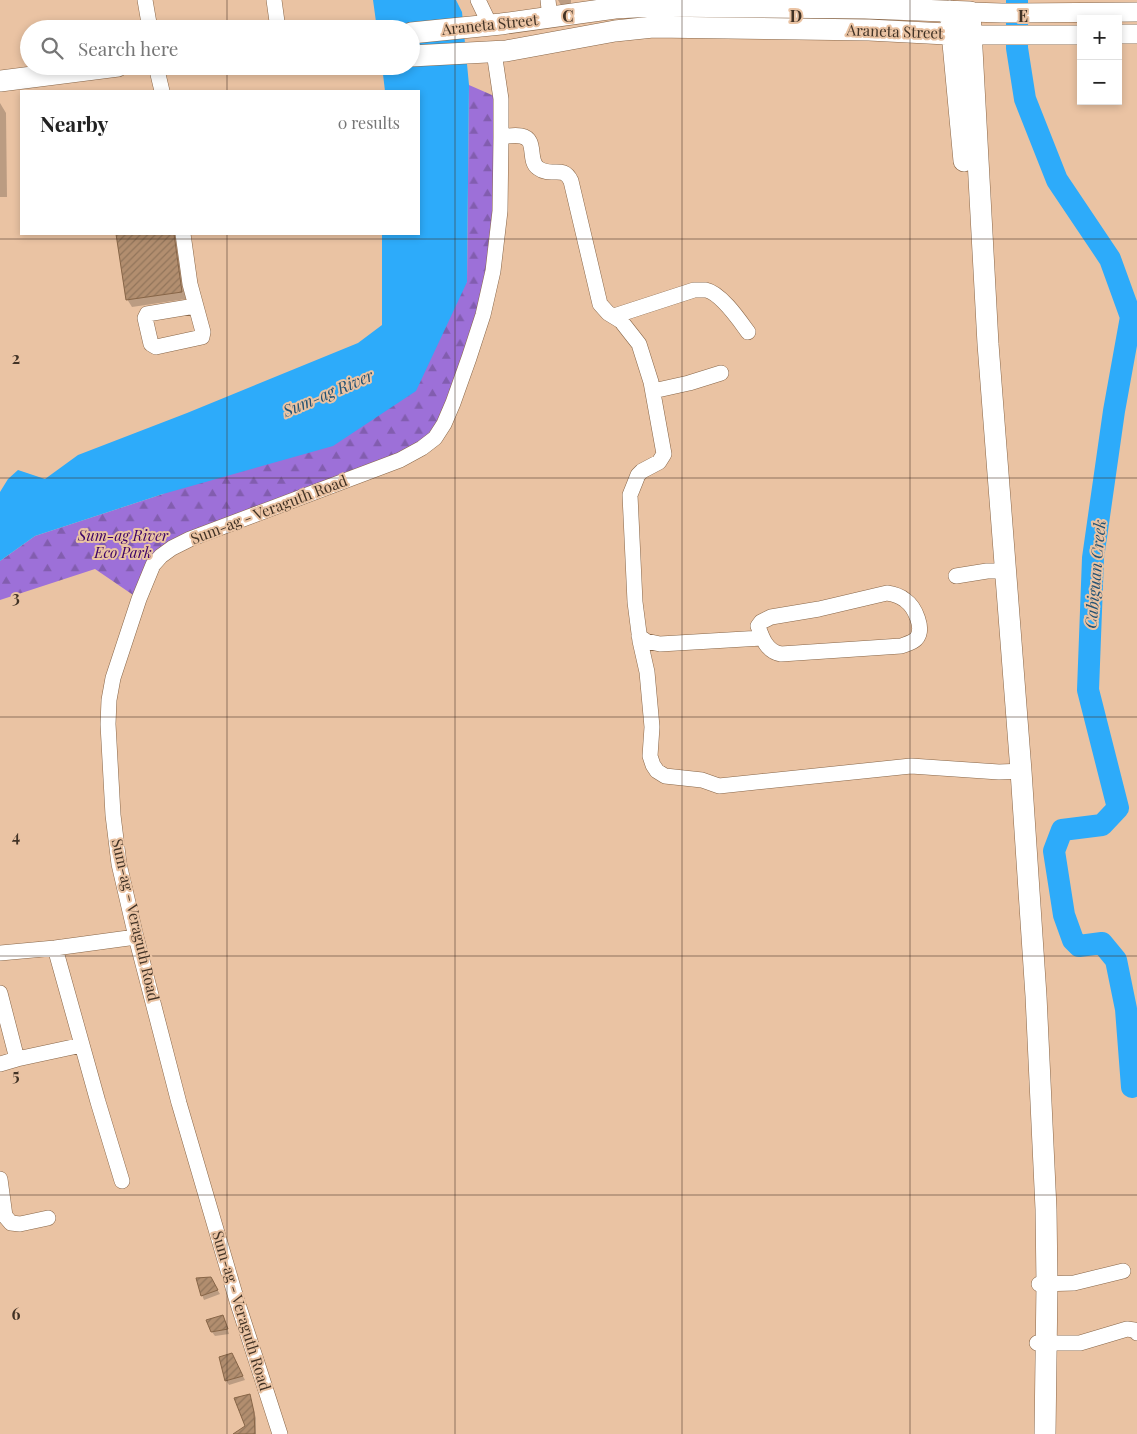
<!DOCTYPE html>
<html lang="en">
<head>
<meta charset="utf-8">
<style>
  :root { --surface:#fff; --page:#f6f6f6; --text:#222; --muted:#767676; --line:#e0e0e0 }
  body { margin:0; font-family:"Playfair Display",serif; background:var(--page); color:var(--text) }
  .controls { position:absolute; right:15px; top:15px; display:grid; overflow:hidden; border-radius:0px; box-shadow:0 2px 8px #0003 }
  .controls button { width:45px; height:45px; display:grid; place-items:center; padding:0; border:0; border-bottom:1px solid var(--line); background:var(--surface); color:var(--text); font:25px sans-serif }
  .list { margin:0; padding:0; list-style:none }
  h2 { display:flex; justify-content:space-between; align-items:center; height:65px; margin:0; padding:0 20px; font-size:21px }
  h2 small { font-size:16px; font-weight:400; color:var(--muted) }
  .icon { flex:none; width:28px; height:28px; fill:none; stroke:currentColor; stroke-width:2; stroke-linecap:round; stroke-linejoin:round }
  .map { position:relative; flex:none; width:1137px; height:1434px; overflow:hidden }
  .search { position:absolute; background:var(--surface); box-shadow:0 2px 8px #0003; left:20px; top:20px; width:400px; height:55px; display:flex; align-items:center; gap:12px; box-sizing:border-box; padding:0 18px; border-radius:28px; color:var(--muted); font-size:19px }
  .panel { position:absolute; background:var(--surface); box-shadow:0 2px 8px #0003; left:20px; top:90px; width:400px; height:145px; border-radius:0px }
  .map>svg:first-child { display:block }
</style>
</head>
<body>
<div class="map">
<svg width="1137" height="1434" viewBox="0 0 1137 1434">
  <defs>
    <pattern id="forest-firs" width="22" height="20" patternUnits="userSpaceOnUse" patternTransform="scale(1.25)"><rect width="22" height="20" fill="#9d70d8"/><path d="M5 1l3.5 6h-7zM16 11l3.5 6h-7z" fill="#825daf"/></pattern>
    <pattern id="building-hatch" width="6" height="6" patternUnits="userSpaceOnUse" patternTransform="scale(1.25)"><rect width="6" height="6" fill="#b28e6f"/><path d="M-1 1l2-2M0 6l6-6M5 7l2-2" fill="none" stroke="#92755b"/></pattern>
  </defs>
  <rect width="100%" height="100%" fill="#eac3a3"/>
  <!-- forest -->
  <path fill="url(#forest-firs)" d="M469 85 501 99 493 271 435 438 172 548 139 599 95 569 0 600V561L35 536 163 494 467 282Z"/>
  <!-- water -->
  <path fill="#2dabfa" d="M373 0H456L462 12 469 85 467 282 416 391 333 446 163 494 35 536 0 561V492L8 479 18 470 45 479 78 455 187 413 358 343 382 325V234H419V91H385L382 66H411V29H377Z"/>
  <!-- shadow -->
  <path fill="#0003" d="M558 0H571V6L562 7Z
    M0 103 6 113 7 197H0Z
    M118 234H181L178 244 186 299 132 307 127 299Z
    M210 1278 220 1294 204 1300 202 1295Z
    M225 1321 229 1334 215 1336 212 1332Z
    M234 1359 245 1380 229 1385 226 1380Z
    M249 1395 256 1418V1434H242L247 1426Z"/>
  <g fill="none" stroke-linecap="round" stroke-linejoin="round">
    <!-- stream -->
    <path stroke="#2dabfa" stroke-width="4" d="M1132 1087 1137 1088"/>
    <!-- river -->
    <path stroke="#2dabfa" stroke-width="22" d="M1017 0V48L1025 99 1057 180 1110 259 1131 317 1114 411 1093 558 1088 690 1118 808 1102 825 1062 830 1054 851 1064 915 1073 940 1079 946 1102 943 1116 960 1126 1009 1132 1087"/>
  </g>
  <!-- building -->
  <path fill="url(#building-hatch)" stroke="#876547" d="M116 234H174L182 292 126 300Z
    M211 1277 218 1290 201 1296 196 1278Z
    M223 1315 228 1329 211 1332 206 1320Z
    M232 1353 243 1376 225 1381 219 1357Z
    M250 1394 254 1412 255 1434H233L245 1426 234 1398Z"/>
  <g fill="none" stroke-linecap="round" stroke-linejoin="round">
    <!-- minor casing -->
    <g stroke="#886648" stroke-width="16">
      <path id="minor" d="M145 0 150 29
        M274 0 278 29
        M478 0 490 25
        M548 0 550 18
        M156 66 162 91
        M501 137C507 136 515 135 521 136 538 139 527 160 538 168 551 178 563 164 571 181L600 304 608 313 621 321 639 344 651 382 664 454 659 462 642 471 638 475 630 495 635 602 640 641 647 672 652 727 650 756 653 765 657 771 665 776 702 780 719 786 911 766 999 772 1021 771
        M183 234 190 284 203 332 202 337 156 347 151 344 145 318 147 314 195 306
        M614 316 694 290C698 290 703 290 706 290 721 293 740 321 748 332
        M653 391 689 383 721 373
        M956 576 987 571H1006
        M887 593C894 594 900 596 905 600 915 607 925 629 916 639 912 643 906 644 901 646L781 654C767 652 762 638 758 626L761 622 771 617 819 609Z
        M639 636 646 641 660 644 762 638
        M55 948 98 1102 122 1181
        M0 953 55 948 136 937
        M0 993 17 1059
        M0 1064 17 1059 82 1045
        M0 1179 5 1216 11 1223 20 1224 48 1218
        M1039 1284 1074 1283 1123 1271
        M1037 1343H1080L1127 1329 1134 1330 1137 1333
        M280 1434 237 1301 179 1103 136 937 119 864 113 815 108 724 109 700 113 678 139 599 153 565 161 556 172 548 190 539 400 460 422 448 435 438 444 424 453 403 469 358 483 315 493 271 500 211 501 137V99L494 52"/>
    </g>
    <!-- major casing -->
    <g stroke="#886648" stroke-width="20">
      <path id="major" d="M970 12 1002 13 1137 12
        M1118 34H1137
        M971 35H1081"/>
    </g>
    <!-- highway casing -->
    <g stroke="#886648" stroke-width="22">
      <path id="highway" d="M950 11 964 161
        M411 33 501 24 615 8 654 6 865 8 970 12 988 344 1021 771 1036 996 1046 1209 1047 1284 1045 1434
        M411 56 506 51 615 31 653 27 869 30 966 35
        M0 81 118 66"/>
    </g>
    <!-- minor -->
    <use href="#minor" stroke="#fff" stroke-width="15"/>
    <!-- major -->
    <use href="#major" stroke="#fff" stroke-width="19"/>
    <!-- highway -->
    <use href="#highway" stroke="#fff" stroke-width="21"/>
  </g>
  <!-- grid -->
  <path fill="none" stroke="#413225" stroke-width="1" stroke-opacity="0.55" d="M227 0V29M455 0V1434M682 0V1434M910 0V1434M227 66V91M227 234V1434M0 239H1137M0 478H1137M0 717H1137M0 956H1137M0 1195H1137"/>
  <g text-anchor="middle" stroke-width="4" stroke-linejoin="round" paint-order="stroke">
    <!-- street labels -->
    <g font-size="15" fill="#413225" stroke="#eac3a3">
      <text transform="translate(490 25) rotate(-6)" y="5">Araneta Street</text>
      <text transform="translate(895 32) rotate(2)" y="5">Araneta Street</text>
      <text transform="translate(269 510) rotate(-21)" y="5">Sum-ag - Veraguth Road</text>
      <text transform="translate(135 920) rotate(77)" y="5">Sum-ag - Veraguth Road</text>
      <text transform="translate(241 1311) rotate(73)" y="5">Sum-ag - Veraguth Road</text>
    </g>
    <!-- park labels -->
    <g font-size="15" font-style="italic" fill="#3a0165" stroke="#eac3a3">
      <text x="123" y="541">Sum-ag River<tspan x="123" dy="17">Eco Park</tspan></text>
    </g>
    <!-- water labels -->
    <g font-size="16" font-style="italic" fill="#245273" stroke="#eac3a3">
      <text transform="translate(328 393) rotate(-23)" y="6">Sum-ag River</text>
      <text transform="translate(1095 574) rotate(-85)" y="6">Cabiguan Creek</text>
    </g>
  </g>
  <g font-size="16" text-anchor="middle" font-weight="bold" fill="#413225" stroke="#eac3a3" stroke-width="4" stroke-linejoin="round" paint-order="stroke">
    <text x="568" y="22">C</text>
    <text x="796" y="22">D</text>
    <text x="1023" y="22">E</text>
    <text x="16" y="364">2</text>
    <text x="16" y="603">3</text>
    <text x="16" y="842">4</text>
    <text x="16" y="1081">5</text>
    <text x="16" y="1320">6</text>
  </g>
</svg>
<div class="controls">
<button>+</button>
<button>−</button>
</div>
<div class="search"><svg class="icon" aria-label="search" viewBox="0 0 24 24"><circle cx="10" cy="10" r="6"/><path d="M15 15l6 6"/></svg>Search here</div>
<section class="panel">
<h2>Nearby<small>0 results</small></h2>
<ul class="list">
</ul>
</section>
</div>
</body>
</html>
